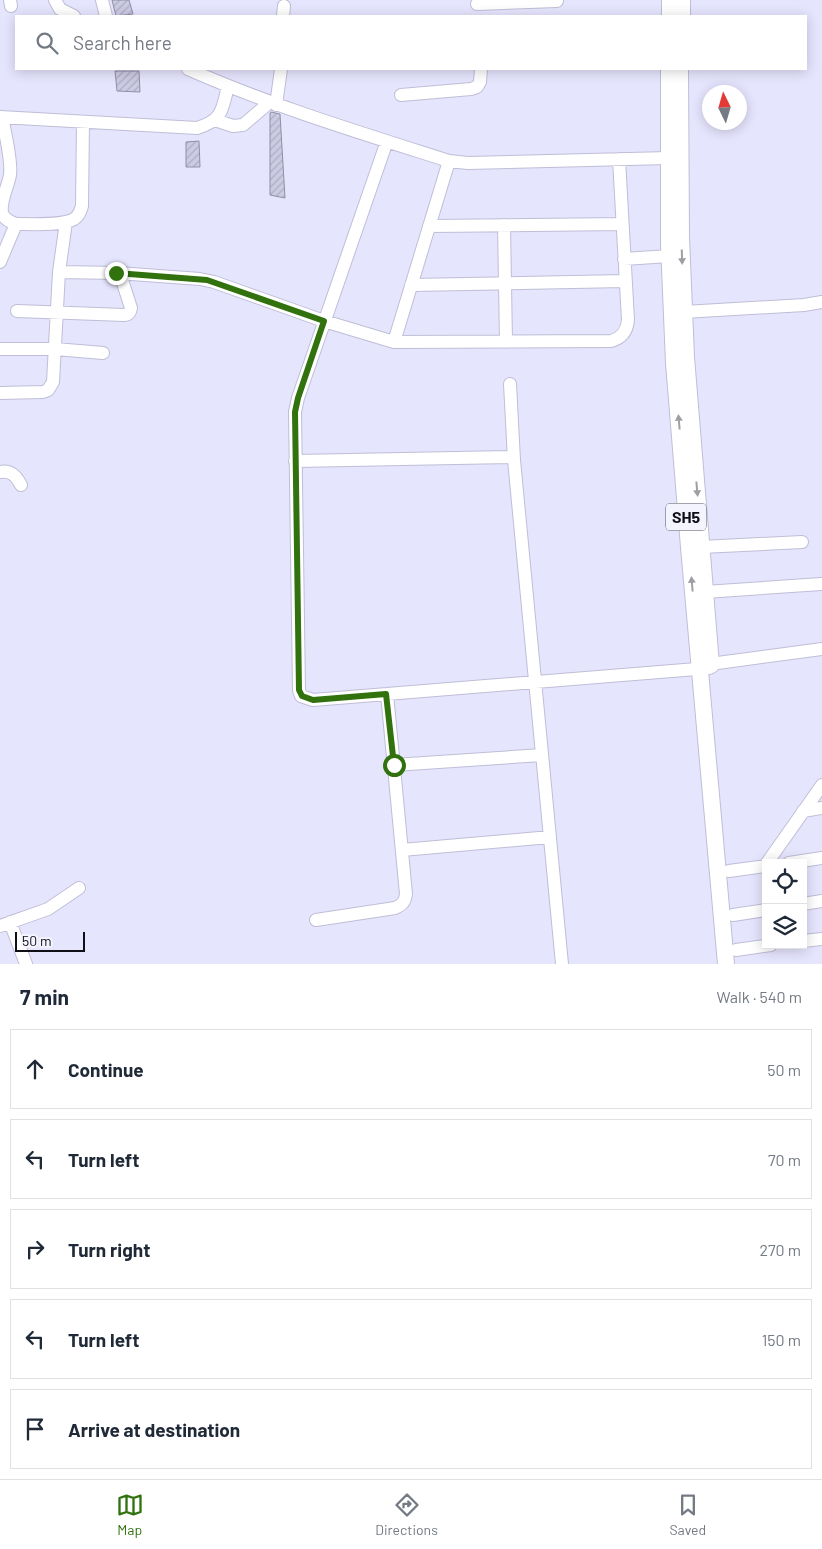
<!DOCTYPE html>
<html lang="en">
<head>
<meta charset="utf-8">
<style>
  :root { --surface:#fff; --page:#f6f6f7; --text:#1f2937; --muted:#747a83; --line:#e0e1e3; --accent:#31720e }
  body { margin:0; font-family:Barlow,sans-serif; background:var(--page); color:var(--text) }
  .controls { position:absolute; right:15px; bottom:15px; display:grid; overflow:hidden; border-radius:0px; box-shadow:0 2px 12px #0003 }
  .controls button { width:45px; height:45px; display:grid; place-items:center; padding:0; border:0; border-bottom:1px solid var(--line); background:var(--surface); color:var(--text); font:25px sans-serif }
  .compass { position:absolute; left:702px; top:85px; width:45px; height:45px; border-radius:50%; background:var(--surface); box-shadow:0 2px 12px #0003; rotate:355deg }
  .scale { position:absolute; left:15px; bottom:12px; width:70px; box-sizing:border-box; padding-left:5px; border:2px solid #100f18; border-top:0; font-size:14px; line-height:18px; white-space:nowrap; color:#100f18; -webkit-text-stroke:4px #f4f4fe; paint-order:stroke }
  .stop { position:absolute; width:15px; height:15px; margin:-11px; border:4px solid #31720e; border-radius:50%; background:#fff }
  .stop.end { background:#31720e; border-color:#fff; box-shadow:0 1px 5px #0008 }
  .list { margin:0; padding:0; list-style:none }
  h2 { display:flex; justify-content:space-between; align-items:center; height:65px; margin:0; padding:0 20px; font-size:21px }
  h2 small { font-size:16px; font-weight:400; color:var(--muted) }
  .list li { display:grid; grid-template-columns:32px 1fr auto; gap:15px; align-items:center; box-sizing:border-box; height:80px; margin:0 10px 10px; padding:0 10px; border:1px solid var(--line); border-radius:0px }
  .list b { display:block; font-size:19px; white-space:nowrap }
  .list em { font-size:16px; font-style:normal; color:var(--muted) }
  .icon { flex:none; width:28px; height:28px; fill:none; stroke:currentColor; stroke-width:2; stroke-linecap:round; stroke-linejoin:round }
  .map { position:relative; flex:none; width:822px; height:964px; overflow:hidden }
  .search { position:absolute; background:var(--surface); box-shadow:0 2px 12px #0003; left:15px; right:15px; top:15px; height:55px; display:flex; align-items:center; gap:12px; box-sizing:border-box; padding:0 18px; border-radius:0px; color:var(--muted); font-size:19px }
  .sheet { height:515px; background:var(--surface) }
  nav { display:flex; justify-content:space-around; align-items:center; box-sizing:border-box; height:70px; border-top:1px solid var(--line); background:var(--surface); font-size:14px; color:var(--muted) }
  nav a { display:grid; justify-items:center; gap:2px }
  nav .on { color:var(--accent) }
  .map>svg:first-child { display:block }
</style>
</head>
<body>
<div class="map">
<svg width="822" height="964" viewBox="0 0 822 964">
  <defs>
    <pattern id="building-hatch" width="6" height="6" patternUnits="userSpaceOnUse" patternTransform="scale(1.25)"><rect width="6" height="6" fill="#cccbe4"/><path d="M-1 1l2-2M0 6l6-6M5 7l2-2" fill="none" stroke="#aeadc3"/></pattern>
  </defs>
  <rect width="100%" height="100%" fill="#e6e5fe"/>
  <!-- building -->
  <path fill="url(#building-hatch)" stroke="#908fa6" d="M112 0H129L133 14 116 16Z
    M115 71H139L140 92 117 91Z
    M271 112 280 114 285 198 270 195V113Z
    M199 141 200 167H186V142Z"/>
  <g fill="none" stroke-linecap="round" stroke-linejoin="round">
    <!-- minor casing -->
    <g stroke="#bfbed6" stroke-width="14">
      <path id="minor" d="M10 0 11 6
        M55 0 60 9 74 16
        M102 0 106 16
        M477 4 557 1
        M283 16 284 6
        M188 69C272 106 361 133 449 161L468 163 669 158
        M401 95 471 89 477 87 480 82 481 69
        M276 105 281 69
        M0 117 197 128C223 120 222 110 228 86
        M2 117C5 133 12 160 10 175 8 187 0 200 2 213 4 219 10 222 16 224 30 224 63 226 74 219 79 216 80 212 82 206L83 122
        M215 120 233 126 243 125 270 102
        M387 141 298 398 295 412 299 690 301 696 313 700 709 668
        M504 225 506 342
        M429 226 622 224
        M624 259 669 256
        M0 262 16 224
        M118 273 200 279 214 282 324 321 394 342 611 341C622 338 627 331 628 320L619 159
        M411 285 625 281
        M17 311 124 315C129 315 130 313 131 308L121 277 118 273 59 272
        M684 312 804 305 822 302
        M394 342 449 161
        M0 349H55L103 353
        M510 384 514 460 562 964
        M0 393 43 392 48 390 53 382 59 272 66 222
        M295 461 514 457
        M0 472C11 470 16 476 21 485
        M701 547 802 542
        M705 592 821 584
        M710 664 822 649
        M394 765 542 755
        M803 811 822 808
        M402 850 550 837
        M767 863 822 785
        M789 863 822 858
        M729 871 766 866
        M803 904 822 901
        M733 915 766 910
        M316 920 395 908C402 905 405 902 406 894L387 694
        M10 922 26 964
        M0 926 48 909 79 888
        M803 941 822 939
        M736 950 771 945"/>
    </g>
    <!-- major casing -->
    <g stroke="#bfbed6" stroke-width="18">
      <path id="major" d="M670 16V0
        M682 16V0
        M669 69V244L674 363 689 547 726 964
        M680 69 681 237 686 357 711 665"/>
    </g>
    <!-- minor -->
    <use href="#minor" stroke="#fff" stroke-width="12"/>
    <!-- major -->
    <use href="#major" stroke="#fff" stroke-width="16"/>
  </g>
  <!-- one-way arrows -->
  <defs><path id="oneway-solid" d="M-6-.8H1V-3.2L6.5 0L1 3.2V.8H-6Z" transform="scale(1.25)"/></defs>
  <g fill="#9f9fa3">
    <use href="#oneway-solid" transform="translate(682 257) rotate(88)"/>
    <use href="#oneway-solid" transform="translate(679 422) rotate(-95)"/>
    <use href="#oneway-solid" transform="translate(697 489) rotate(85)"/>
    <use href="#oneway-solid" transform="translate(692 584) rotate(-95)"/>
  </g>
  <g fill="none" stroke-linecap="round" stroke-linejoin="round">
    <!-- route -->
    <path stroke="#31720e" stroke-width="6" d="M116 273 207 280 324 321 298 398 295 412 299 690 302 696 313 700 386 694 394 765"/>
  </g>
  <g text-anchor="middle" stroke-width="4" stroke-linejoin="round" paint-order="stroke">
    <!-- shield labels -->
    <rect fill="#f4f4fe" stroke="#54545d" stroke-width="1" x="666" y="503.5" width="40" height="27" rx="4"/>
    <g font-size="16" font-weight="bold" fill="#100f18">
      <text x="686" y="523">SH5</text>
    </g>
  </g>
</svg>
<div class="controls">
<button><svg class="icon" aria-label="locate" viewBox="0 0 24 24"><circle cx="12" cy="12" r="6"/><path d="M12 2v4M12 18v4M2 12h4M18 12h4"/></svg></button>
<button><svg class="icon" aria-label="layers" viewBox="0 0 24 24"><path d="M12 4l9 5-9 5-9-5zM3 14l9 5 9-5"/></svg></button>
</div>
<svg class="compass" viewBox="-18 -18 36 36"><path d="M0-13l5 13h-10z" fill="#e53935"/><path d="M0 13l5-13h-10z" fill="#747a83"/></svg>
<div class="scale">50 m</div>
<div class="stop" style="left:394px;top:765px"></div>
<div class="stop end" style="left:116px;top:273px"></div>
<div class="search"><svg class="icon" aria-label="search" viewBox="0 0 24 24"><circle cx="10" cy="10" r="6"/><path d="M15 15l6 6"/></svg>Search here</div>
</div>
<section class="sheet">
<h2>7 min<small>Walk · 540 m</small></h2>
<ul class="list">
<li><svg class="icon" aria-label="ahead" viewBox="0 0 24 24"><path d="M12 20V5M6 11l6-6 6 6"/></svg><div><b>Continue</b></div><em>50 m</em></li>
<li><svg class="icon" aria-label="left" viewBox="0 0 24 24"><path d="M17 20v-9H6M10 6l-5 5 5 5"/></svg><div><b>Turn left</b></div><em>70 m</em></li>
<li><svg class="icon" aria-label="right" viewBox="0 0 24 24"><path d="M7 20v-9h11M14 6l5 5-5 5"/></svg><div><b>Turn right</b></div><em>270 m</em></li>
<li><svg class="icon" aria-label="left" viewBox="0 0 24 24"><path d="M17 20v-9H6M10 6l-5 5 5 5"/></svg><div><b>Turn left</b></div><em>150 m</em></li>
<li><svg class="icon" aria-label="arrive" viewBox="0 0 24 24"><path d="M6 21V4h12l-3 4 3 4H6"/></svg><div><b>Arrive at destination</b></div></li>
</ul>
</section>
<nav>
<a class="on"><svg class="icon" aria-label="map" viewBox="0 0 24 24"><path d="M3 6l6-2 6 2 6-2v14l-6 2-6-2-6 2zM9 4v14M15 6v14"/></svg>Map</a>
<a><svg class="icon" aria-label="directions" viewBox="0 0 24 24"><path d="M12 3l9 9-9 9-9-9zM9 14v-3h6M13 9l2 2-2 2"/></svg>Directions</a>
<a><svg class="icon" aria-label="saved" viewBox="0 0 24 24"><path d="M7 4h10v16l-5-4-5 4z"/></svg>Saved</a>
</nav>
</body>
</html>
